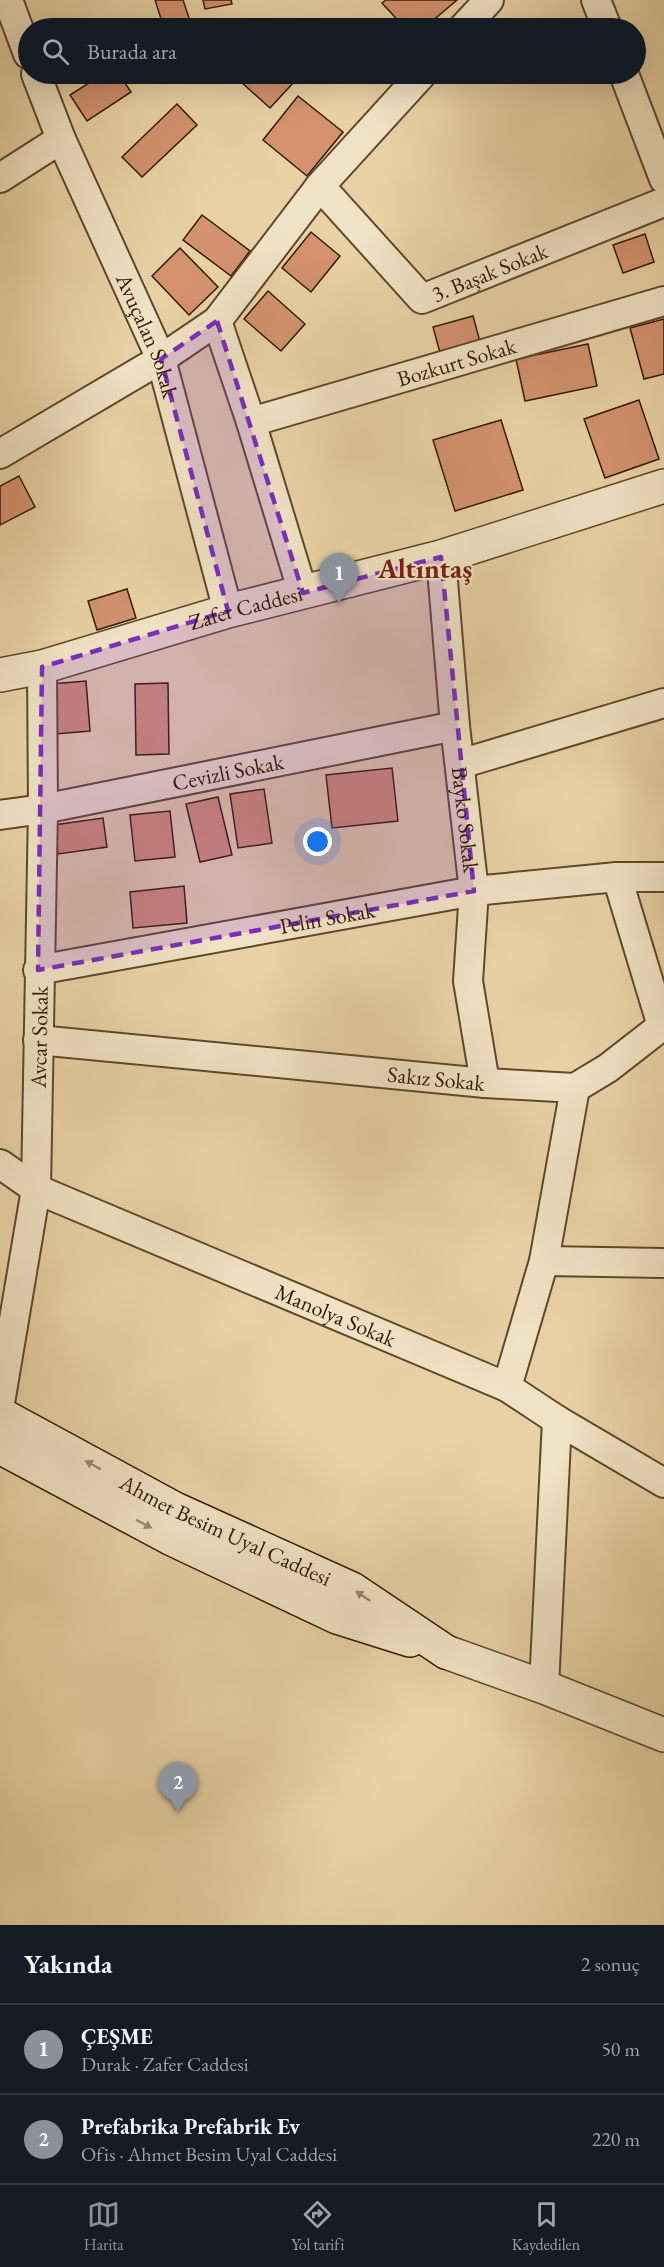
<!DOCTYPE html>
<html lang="tr">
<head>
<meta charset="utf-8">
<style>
  :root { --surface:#171b24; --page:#20242c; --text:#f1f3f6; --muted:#9ea1a6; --line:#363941; --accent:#8c9099 }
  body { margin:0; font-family:"EB Garamond",serif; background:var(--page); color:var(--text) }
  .you { position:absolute; left:318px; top:842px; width:21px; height:21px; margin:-15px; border:4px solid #fff; border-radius:50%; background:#1a73e8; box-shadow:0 0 0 9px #1a73e833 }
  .badge { display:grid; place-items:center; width:39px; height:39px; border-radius:50%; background:var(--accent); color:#fff; font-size:20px; font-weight:700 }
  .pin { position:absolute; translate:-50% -50px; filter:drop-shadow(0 2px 3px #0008) }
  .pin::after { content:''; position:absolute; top:32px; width:21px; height:18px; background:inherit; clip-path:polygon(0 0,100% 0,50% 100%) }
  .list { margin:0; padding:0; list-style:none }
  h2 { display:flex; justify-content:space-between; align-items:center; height:78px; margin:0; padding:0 24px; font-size:26px }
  h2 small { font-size:20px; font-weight:400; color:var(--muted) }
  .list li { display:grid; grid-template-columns:39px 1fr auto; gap:18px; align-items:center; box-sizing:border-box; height:90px; padding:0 24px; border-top:2px solid var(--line) }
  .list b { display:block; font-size:22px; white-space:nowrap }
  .list p { margin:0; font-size:20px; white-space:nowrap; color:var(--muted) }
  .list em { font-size:20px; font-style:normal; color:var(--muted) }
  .icon { flex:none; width:33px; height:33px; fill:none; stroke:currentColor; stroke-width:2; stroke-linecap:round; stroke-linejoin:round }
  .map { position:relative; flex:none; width:664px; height:1925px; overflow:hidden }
  .search { position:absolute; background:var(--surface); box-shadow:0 6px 24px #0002; left:18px; right:18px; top:18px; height:66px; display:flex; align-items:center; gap:15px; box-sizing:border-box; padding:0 21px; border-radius:33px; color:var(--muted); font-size:22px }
  .sheet { height:258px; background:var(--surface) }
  nav { display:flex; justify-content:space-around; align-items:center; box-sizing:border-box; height:84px; border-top:2px solid var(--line); background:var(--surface); font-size:16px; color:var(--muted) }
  nav a { display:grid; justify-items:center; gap:3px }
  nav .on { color:var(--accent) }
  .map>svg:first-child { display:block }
</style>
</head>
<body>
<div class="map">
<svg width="664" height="1925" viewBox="0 0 664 1925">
  <rect width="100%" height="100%" fill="#e8d2a5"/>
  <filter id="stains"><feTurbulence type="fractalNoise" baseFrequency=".00333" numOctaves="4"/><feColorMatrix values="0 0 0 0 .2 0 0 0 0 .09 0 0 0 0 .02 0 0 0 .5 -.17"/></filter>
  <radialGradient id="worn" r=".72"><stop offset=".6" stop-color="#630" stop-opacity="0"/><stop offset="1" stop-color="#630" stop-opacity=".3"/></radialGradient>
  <!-- building -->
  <path fill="#d4926f" stroke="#311a05" stroke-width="1.5" d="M155 0H183L190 21 164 28Z
    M203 0H231L232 4 205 9Z
    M386 0H457L424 28H405L382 3Z
    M103 74H119L131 92 87 121 70 95Z
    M247 74H282L293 83 270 108 240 81Z
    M298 96 343 132 307 176 263 140Z
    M177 104 197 125 142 177 122 157Z
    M202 215 250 251 231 276 183 240Z
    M311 232 340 256 311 292 282 268Z
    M645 234 654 262 623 273 613 245Z
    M180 248 218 287 189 315 152 276Z
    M268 291 305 324 281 351 244 319Z
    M473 316 482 349 442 360 433 327Z
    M664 319V374L644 379 630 328Z
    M588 344 597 386 525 401 516 359Z
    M639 400 659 459 605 478 584 419Z
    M501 420 523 490 455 511 433 440Z
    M19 476 35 507 0 525V486Z
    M127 589 136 618 97 630 88 601Z
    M86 681 90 731 55 734 51 684Z
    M168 683 169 754 136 755 135 684Z
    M392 768 398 821 332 828 326 775Z
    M264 789 272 843 238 848 230 794Z
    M218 797 232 855 200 862 186 804Z
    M170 811 175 857 135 861 130 815Z
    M103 818 107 847 58 854 54 825Z
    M184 886 187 923 133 928 130 892Z"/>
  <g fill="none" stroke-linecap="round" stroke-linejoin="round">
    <!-- minor casing -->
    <g stroke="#5f482d" stroke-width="32">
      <g id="minor">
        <path d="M8 0 28 54"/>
        <path d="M596 0 607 28"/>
        <path d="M463 28 489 0"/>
        <path id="s1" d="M36 74 61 139 161 359 228 611"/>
        <path d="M624 74 664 179"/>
        <path d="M0 178 61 139"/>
        <path id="s2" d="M320 186 422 299 664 202"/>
        <path d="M217 321 251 422 303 593"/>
        <path id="s3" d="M251 422 664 301"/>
        <path d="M0 454 161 359 217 321 320 186 422 74"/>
        <path id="s4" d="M441 557 455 726 474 891 468 981 485 1083"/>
        <path d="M460 764 664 703"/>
        <path id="s5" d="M0 815 43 809 455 726"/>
        <path d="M617 877 662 1026"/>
        <path id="s6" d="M38 970 474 891 617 877H664"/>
        <path id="s7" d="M38 1040 485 1083 575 1088 608 1068 662 1026"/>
        <path id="s8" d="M0 1164 36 1189 507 1387 557 1420 664 1483"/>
        <path d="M544 1261 664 1263"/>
        <path d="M507 1387 544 1261 575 1088"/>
        <path id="s9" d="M0 1403 36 1189 43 809 42 667"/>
        <path d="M544 1687 557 1420"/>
      </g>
    </g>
    <!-- tertiary casing -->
    <g stroke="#5f482d" stroke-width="36">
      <g id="tertiary">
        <path id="s10" d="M0 675 42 667 228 611 441 557 664 486"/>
        <path d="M446 1652 544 1687 664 1735"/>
      </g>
    </g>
    <!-- secondary casing -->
    <g stroke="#311a05" stroke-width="36">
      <g id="secondary">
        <path id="s11" d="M0 1414 175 1509 352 1589 446 1652"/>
        <path d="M0 1447 170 1538 337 1617 410 1640"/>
      </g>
    </g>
    <!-- minor -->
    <use href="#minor" stroke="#f0e2c4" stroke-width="28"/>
    <!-- tertiary -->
    <use href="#tertiary" stroke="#f0e2c4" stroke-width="33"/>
    <!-- secondary -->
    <use href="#secondary" stroke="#f0e2c4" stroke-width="33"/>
  </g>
  <!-- one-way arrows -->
  <defs><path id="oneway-solid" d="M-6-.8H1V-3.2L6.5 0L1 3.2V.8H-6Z" transform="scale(1.5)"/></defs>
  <g fill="#9a886e">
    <use href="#oneway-solid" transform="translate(93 1465) rotate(-151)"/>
    <use href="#oneway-solid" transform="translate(144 1524) rotate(28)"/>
    <use href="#oneway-solid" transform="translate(363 1596) rotate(-146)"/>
  </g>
  <!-- marked area -->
  <path fill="#7b2cbf" fill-opacity="0.2" stroke="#7b2cbf" stroke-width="4.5" stroke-dasharray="12 8" stroke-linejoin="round" d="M217 321 303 593 441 557 474 891 38 970 42 667 228 611 161 359Z"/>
  <g text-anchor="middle" stroke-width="4.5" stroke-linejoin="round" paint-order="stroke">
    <!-- street labels -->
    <g font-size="22" fill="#311a05" stroke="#f0e2c4">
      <text dy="8" stroke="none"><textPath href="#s2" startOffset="225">3. Başak Sokak</textPath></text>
      <text dy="8" stroke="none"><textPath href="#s1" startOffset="285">Avuçalan Sokak</textPath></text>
      <text dy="8" stroke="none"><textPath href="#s3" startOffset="214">Bozkurt Sokak</textPath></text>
      <text dy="8" stroke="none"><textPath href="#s10" startOffset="255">Zafer Caddesi</textPath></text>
      <text dy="8" stroke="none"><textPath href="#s5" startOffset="232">Cevizli Sokak</textPath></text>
      <text dy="8" stroke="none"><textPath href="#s4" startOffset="264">Bayko Sokak</textPath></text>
      <text dy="8" stroke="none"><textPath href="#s6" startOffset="294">Pelin Sokak</textPath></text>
      <text dy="8" stroke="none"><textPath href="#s9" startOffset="369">Avcar Sokak</textPath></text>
      <text dy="8" stroke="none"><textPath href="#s7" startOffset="400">Sakız Sokak</textPath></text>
      <text dy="8" stroke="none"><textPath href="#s8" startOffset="369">Manolya Sokak</textPath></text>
      <text dy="8" stroke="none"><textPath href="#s11" startOffset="254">Ahmet Besim Uyal Caddesi</textPath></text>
    </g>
    <!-- district labels -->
    <g font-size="28" font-weight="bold" fill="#7a1f14" stroke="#f0e2c4">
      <text x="425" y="578">Altıntaş</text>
    </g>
  </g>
  <rect width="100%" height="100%" filter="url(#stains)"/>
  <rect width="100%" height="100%" fill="url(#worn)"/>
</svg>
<div class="you"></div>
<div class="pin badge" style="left:339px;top:603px">1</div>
<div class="pin badge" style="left:178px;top:1812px">2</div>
<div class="search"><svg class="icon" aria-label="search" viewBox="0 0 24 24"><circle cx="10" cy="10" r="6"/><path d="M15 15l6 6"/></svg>Burada ara</div>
</div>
<section class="sheet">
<h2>Yakında<small>2 sonuç</small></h2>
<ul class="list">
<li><span class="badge">1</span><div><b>ÇEŞME</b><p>Durak · Zafer Caddesi</p></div><em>50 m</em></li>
<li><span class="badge">2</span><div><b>Prefabrika Prefabrik Ev</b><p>Ofis · Ahmet Besim Uyal Caddesi</p></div><em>220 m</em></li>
</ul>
</section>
<nav>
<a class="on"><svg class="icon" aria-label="map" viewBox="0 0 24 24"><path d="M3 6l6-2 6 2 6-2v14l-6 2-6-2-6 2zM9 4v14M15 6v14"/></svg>Harita</a>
<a><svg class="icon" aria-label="directions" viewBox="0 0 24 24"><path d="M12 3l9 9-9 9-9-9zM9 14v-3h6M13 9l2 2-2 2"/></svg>Yol tarifi</a>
<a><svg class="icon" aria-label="saved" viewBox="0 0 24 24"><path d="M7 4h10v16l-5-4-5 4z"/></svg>Kaydedilen</a>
</nav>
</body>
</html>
